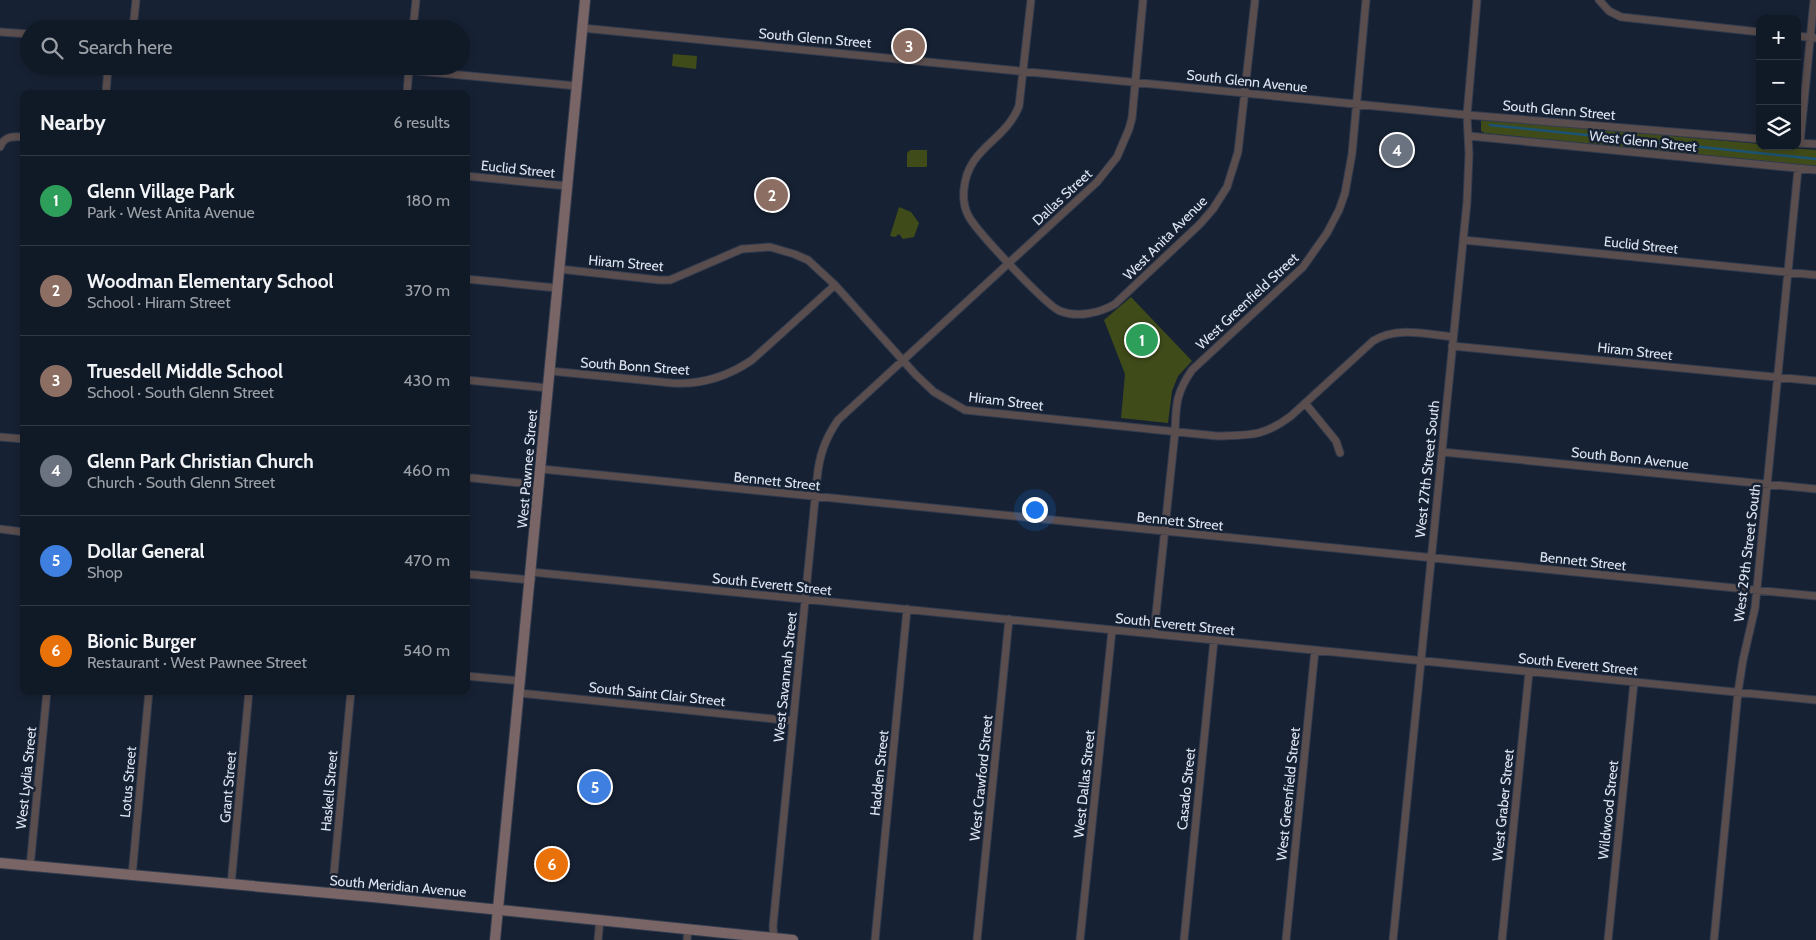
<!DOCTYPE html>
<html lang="en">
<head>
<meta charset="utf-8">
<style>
  :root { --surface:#101926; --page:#19222e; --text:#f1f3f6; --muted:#9ca0a7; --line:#303843; --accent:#f6a247 }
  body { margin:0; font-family:Cabin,sans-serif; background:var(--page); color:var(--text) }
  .controls { position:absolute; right:15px; top:15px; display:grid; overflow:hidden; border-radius:10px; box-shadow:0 2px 8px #0003 }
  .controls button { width:45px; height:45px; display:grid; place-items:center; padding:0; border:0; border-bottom:1px solid var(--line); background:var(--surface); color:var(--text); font:25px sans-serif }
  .you { position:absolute; left:1034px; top:509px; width:18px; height:18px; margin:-12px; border:4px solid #fff; border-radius:50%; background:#1a73e8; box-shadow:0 0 0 8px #1a73e833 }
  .badge { display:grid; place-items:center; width:32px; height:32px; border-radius:50%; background:var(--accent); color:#fff; font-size:16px; font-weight:700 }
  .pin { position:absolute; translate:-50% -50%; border:2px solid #fff; box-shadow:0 1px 5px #0006 }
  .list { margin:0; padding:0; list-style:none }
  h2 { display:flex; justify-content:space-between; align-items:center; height:65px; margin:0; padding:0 20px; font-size:21px }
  h2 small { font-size:16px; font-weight:400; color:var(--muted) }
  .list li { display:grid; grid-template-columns:32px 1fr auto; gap:15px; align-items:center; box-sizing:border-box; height:90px; padding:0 20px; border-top:1px solid var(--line) }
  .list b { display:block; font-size:19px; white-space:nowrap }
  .list p { margin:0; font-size:16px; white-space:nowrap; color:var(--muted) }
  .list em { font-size:16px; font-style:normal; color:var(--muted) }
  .icon { flex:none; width:28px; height:28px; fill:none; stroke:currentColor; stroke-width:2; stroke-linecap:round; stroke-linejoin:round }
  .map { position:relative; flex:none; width:1816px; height:940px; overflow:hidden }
  .search { position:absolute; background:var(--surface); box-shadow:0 2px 8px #0003; left:20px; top:20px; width:450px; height:55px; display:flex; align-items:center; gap:12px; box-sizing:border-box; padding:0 18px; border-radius:28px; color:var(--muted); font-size:19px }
  .panel { position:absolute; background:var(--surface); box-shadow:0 2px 8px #0003; left:20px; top:90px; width:450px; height:605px; border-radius:10px }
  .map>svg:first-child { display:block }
</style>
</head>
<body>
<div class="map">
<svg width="1816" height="940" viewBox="0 0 1816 940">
  <rect width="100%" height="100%" fill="#162133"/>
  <!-- green -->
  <path fill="#404b1a" d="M673 54 697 56 696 69 672 66Z
    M1486 119 1760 144V146L1816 150V166L1485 133 1481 131V121Z
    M910 150H927V166L926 167H907V153Z
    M899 207 911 212 919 223 914 237 903 239 899 234 895 237 890 236Z
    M1131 297 1192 361 1178 376 1172 391 1168 423 1121 418 1125 374 1104 320Z"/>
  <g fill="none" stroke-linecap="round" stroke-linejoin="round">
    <!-- stream -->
    <path stroke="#1a5375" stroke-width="2.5" d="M1490 125 1816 159"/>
    <!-- minor casing -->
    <g stroke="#323c4e" stroke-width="9">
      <path id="minor" d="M1031 0 1019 106C1005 142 968 147 964 189 963 198 964 207 968 215 975 230 1046 305 1060 311 1077 318 1100 313 1115 304L1200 224 1213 209 1227 187 1238 152 1255 0
        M1599 0 1609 11 1621 17 1760 32
        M582 28 1467 115 1760 139
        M133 29 136 0
        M413 29 416 0
        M0 32 29 34
        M1797 36 1816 38
        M365 66 577 86
        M106 94 108 66
        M407 94 409 67
        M1469 136 1816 170
        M1797 143 1816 144
        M1800 143 1814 0
        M0 147C4 136 13 136 24 137
        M466 176 567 186
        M1463 240 1816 275
        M559 269 659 280H670L742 249 770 247 794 254 808 260 835 285 916 375 934 392 965 410 1217 436C1250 435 1263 437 1291 416L1373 341C1396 326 1427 334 1453 337
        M466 279 557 288
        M1452 346 1816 381
        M550 371 672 383C702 385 727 377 752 360L835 285
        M466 380 548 388
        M1305 403 1336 441 1340 453
        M0 437 24 439
        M1442 452 1816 489
        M541 469 1816 596
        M472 478 540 485
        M0 529 24 532
        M531 572 1816 700
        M466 574 531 580
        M1154 633 1175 432C1176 404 1176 393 1192 370L1303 267 1327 233 1339 210 1345 193 1352 154 1366 0
        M466 676 521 681
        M519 693 793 721
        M30 867 47 691
        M132 876 149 691
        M231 885 249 691
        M332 894 351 691
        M598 940 600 919
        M687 940 688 929
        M774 940 773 926 817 479C819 456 825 439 838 420L1097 182 1117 157 1129 129 1132 118 1143 0
        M875 940 907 609
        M977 940 1009 619
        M1080 940 1112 630
        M1184 940 1214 640
        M1286 940 1315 650
        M1393 940 1467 202 1469 154 1467 115 1477 0
        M1502 940 1529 672
        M1608 940 1634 682
        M1714 940 1738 692 1743 660 1755 608 1798 169"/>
    </g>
    <!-- secondary casing -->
    <g stroke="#323c4e" stroke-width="12">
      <path id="secondary" d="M0 863 373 897 793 940
        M495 940 585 0"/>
    </g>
    <!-- minor -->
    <use href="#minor" stroke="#5a4d4e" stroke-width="7"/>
    <!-- secondary -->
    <use href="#secondary" stroke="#796566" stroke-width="10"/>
  </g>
  <g text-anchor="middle" stroke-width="5" stroke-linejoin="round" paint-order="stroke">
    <!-- street labels -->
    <g font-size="14" fill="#dde5f2" stroke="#162133">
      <text transform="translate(815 38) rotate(5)" y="5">South Glenn Street</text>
      <text transform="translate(1247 81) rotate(6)" y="5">South Glenn Avenue</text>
      <text transform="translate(1559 110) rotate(5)" y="5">South Glenn Street</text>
      <text transform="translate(1643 141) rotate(6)" y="5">West Glenn Street</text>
      <text transform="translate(518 169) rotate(6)" y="5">Euclid Street</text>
      <text transform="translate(1062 197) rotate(-43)" y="5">Dallas Street</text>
      <text transform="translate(1165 238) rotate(-45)" y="5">West Anita Avenue</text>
      <text transform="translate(1641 245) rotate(6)" y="5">Euclid Street</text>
      <text transform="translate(626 263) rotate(5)" y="5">Hiram Street</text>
      <text transform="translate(1247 301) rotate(-43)" y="5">West Greenfield Street</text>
      <text transform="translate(1635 351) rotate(6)" y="5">Hiram Street</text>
      <text transform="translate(635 366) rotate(4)" y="5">South Bonn Street</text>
      <text transform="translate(1006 401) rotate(7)" y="5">Hiram Street</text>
      <text transform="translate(1630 458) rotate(6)" y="5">South Bonn Avenue</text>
      <text transform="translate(527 469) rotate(-85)" y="5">West Pawnee Street</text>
      <text transform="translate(1427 469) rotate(-84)" y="5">West 27th Street South</text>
      <text transform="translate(777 481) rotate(6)" y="5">Bennett Street</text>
      <text transform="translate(1180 521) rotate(6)" y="5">Bennett Street</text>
      <text transform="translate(1747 553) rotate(-83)" y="5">West 29th Street South</text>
      <text transform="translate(1583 561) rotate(6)" y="5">Bennett Street</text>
      <text transform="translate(772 584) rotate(6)" y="5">South Everett Street</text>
      <text transform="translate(1175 624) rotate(6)" y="5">South Everett Street</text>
      <text transform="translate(1578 664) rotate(6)" y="5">South Everett Street</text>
      <text transform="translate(785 677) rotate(-84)" y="5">West Savannah Street</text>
      <text transform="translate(657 694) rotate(6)" y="5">South Saint Clair Street</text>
      <text transform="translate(879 773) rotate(-84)" y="5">Hadden Street</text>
      <text transform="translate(26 778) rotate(-84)" y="5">West Lydia Street</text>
      <text transform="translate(981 778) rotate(-84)" y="5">West Crawford Street</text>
      <text transform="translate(128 782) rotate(-85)" y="5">Lotus Street</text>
      <text transform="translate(1084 784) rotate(-84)" y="5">West Dallas Street</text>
      <text transform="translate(228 787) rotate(-85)" y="5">Grant Street</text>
      <text transform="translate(1186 789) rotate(-84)" y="5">Casado Street</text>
      <text transform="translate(329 791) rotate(-85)" y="5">Haskell Street</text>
      <text transform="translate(1288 794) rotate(-84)" y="5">West Greenfield Street</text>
      <text transform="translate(1503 805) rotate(-84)" y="5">West Graber Street</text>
      <text transform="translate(1608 810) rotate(-84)" y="5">Wildwood Street</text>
      <text transform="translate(398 886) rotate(5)" y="5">South Meridian Avenue</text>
    </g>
  </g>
</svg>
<div class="controls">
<button>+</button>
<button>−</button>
<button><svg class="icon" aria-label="layers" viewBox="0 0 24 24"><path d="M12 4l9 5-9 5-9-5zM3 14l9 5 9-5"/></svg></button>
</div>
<div class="you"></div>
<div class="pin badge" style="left:1142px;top:340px;background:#2e9e5b">1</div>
<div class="pin badge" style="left:772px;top:195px;background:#8d6e63">2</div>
<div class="pin badge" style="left:909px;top:46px;background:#8d6e63">3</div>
<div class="pin badge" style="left:1397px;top:150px;background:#6b7280">4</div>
<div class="pin badge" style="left:595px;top:787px;background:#3f7fe0">5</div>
<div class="pin badge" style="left:552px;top:864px;background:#e8710a">6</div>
<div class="search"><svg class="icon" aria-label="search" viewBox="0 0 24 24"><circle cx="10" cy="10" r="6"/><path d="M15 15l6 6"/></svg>Search here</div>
<section class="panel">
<h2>Nearby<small>6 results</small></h2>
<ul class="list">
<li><span class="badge" style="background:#2e9e5b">1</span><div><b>Glenn Village Park</b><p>Park · West Anita Avenue</p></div><em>180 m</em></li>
<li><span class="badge" style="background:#8d6e63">2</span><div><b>Woodman Elementary School</b><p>School · Hiram Street</p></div><em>370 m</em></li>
<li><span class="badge" style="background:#8d6e63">3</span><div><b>Truesdell Middle School</b><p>School · South Glenn Street</p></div><em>430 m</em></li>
<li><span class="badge" style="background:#6b7280">4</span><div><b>Glenn Park Christian Church</b><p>Church · South Glenn Street</p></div><em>460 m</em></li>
<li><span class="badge" style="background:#3f7fe0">5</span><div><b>Dollar General</b><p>Shop</p></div><em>470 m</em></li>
<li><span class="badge" style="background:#e8710a">6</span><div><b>Bionic Burger</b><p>Restaurant · West Pawnee Street</p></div><em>540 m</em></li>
</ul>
</section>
</div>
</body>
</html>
